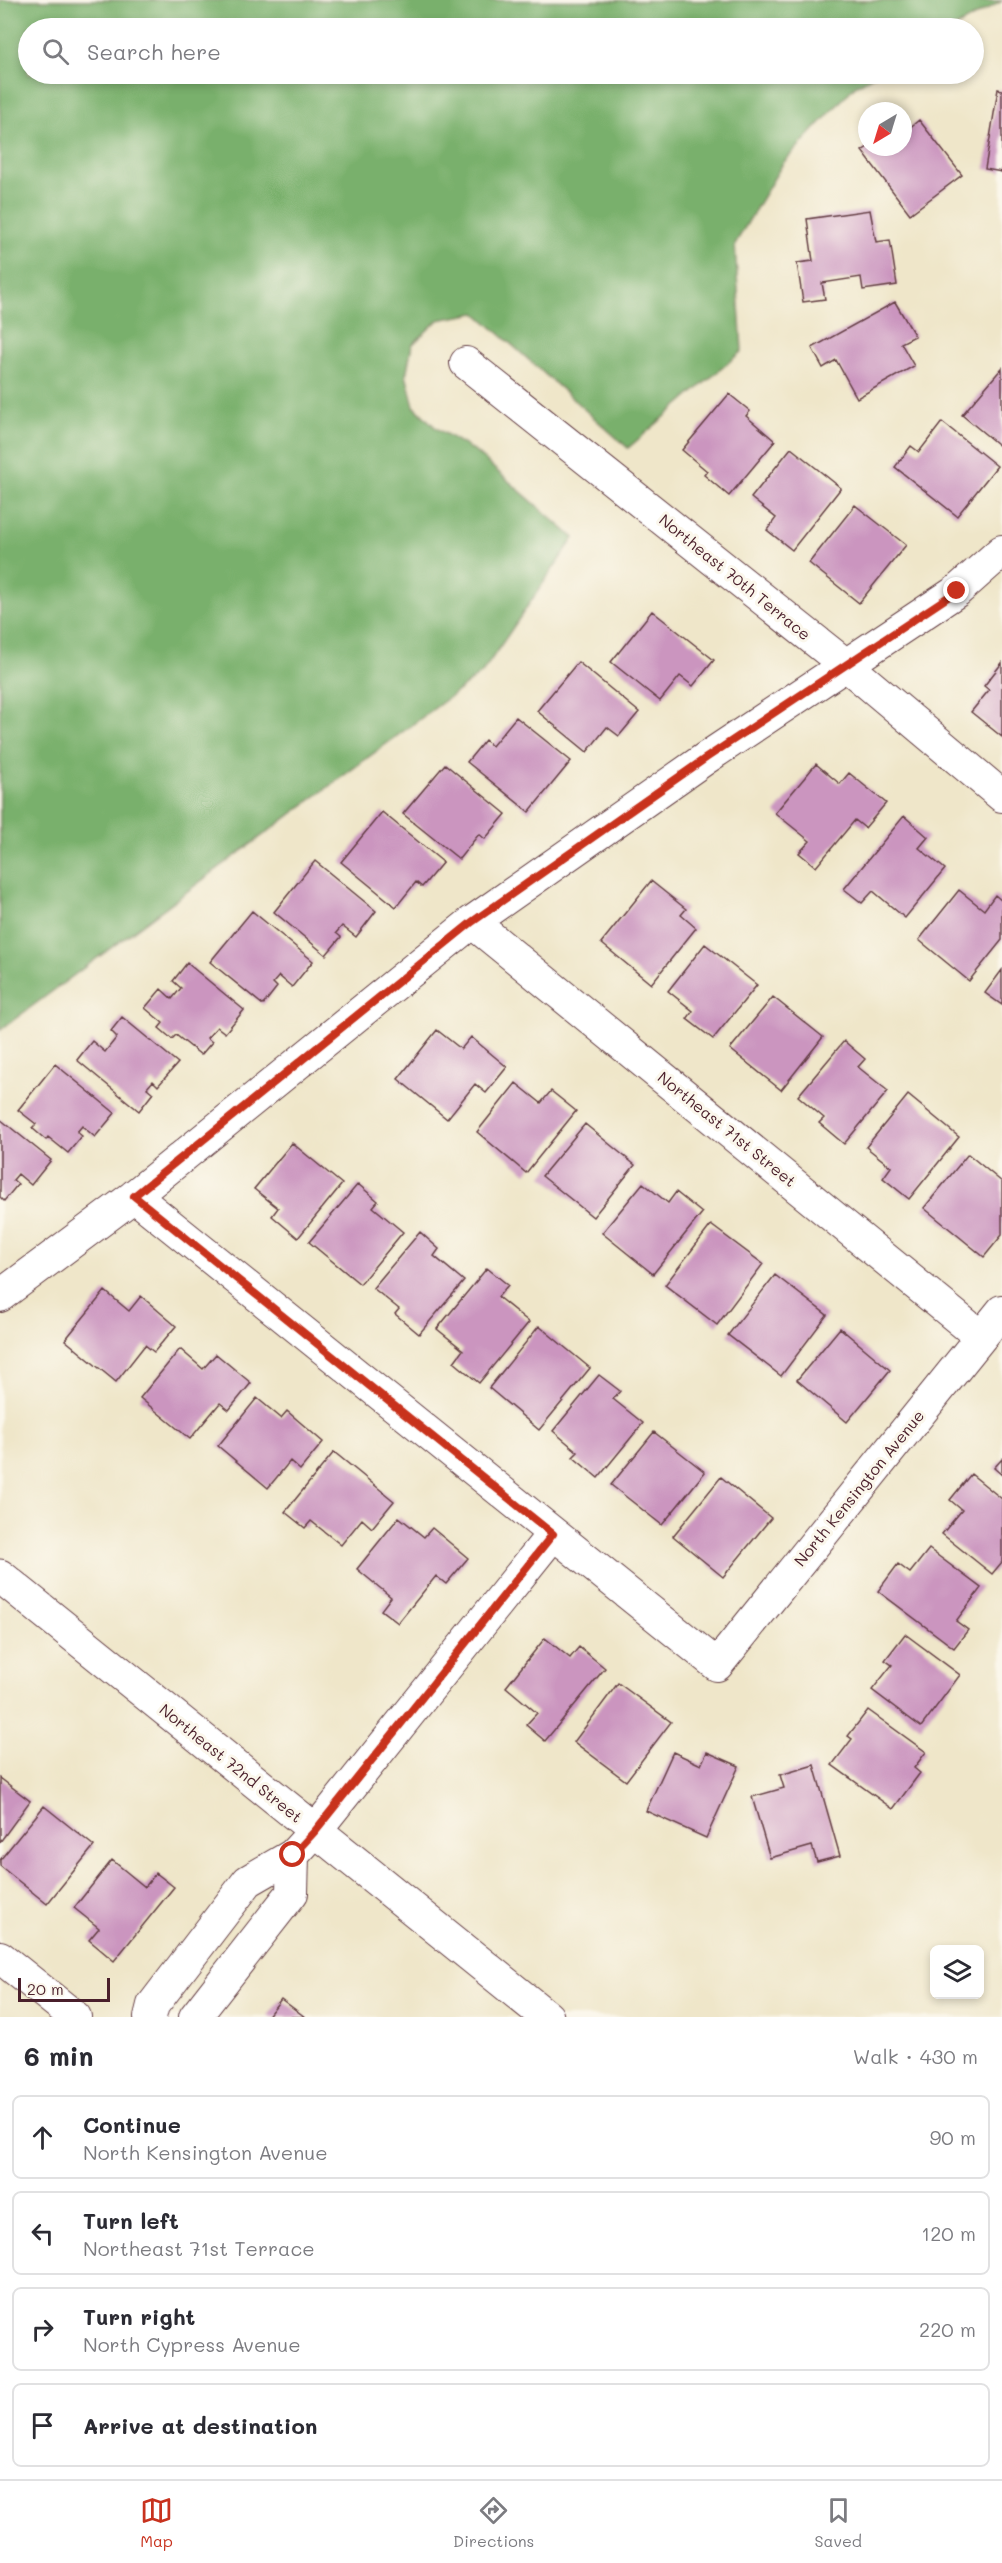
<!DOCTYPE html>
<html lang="en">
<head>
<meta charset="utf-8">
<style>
  :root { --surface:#fff; --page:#f2f2f3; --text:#2b2b33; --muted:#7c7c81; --line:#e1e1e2; --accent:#c8321e }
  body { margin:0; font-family:Mali,sans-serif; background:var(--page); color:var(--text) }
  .controls { position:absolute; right:18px; bottom:18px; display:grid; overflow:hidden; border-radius:9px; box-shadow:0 3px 9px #0003 }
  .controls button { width:54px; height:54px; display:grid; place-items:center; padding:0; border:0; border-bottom:2px solid var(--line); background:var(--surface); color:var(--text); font:30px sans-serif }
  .compass { position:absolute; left:858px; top:102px; width:54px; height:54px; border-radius:50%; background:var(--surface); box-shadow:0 3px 9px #0003; rotate:218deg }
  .scale { position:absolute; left:18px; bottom:15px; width:92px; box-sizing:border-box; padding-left:6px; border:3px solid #4a1f2b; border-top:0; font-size:16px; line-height:21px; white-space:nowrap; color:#4a1f2b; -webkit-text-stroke:4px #fbf7ec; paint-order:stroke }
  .stop { position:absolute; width:18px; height:18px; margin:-14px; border:4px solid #c8321e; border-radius:50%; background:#fff }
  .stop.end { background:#c8321e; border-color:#fff; box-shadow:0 2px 6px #0008 }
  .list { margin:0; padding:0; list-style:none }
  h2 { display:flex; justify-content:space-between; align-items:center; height:78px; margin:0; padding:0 24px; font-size:26px }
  h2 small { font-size:20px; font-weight:400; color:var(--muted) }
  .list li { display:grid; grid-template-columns:39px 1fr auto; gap:18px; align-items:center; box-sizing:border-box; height:84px; margin:0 12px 12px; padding:0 12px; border:2px solid var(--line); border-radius:9px }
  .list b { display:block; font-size:22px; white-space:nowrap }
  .list p { margin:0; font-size:20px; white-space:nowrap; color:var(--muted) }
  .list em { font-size:20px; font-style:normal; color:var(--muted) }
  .icon { flex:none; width:33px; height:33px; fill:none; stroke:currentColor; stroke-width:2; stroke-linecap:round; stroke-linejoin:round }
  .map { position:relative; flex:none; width:1002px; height:2017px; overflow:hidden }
  .search { position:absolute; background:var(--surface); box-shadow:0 3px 9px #0003; left:18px; right:18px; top:18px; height:66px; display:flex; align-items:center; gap:15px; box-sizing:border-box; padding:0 21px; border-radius:33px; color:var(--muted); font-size:22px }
  .sheet { height:462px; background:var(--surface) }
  nav { display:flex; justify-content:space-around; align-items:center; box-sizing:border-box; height:84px; border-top:2px solid var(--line); background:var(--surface); font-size:16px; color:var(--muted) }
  nav a { display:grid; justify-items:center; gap:3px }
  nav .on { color:var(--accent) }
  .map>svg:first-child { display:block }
</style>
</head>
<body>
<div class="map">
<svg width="1002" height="2017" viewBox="0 0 1002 2017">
  <rect width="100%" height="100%" fill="#fbf7ec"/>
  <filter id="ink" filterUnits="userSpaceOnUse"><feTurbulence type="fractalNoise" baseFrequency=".0167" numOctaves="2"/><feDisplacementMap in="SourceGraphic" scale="12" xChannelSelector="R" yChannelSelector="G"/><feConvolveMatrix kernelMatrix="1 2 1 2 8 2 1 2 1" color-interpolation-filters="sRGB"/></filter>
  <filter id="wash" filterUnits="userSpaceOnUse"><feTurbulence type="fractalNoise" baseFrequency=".008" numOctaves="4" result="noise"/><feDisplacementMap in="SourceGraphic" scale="24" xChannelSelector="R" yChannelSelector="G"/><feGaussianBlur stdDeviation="1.35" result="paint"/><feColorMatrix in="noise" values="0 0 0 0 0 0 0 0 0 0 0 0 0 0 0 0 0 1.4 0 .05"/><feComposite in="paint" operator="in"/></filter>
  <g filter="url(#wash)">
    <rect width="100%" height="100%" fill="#efe6c9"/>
    <!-- forest -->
    <path fill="#79b06c" stroke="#62684c" stroke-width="1.5" d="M0 0 1002 1 954 28H28V74H876L855 86 783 163 735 244 742 351 628 448 476 313 438 320 412 345 406 375 414 406 436 428 474 451 574 538 482 673 0 1030Z"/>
    <g id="blocks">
      <!-- building -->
      <path fill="#cb95bf" d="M998 89 1002 90V172L985 169Z
        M919 120 962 175 910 214 862 151 868 147H903V133Z
        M870 210 876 242 890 240 897 285 863 290 861 277 822 283 825 299 803 302 797 263 813 261 807 219Z
        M895 302 915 336 901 343 914 366 857 398 836 360 823 368 812 348Z
        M1002 368V448L962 415Z
        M729 394 750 411 746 416 775 441 729 496 704 475 707 471 682 450Z
        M942 422 997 466 957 516 895 467 911 446 919 452Z
        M791 448 841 488 792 550 767 530 776 518 751 498Z
        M855 505 906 545 859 603 809 563Z
        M652 611 714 660 693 686 680 676 660 701 611 662Z
        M578 662 639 712 619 736 607 727 587 752 537 711Z
        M1002 663V737L971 712 989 690 984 686Z
        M516 717 571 761 529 812 467 762 485 740 492 746Z
        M445 764 506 814 485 839 479 834 459 859 403 814Z
        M816 764 840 784 849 773 886 803 865 828 855 820 816 867 799 853 810 841 775 813Z
        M382 812 443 862 422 887 416 882 396 907 341 862Z
        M904 816 928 837 919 848 945 869 905 918 873 891 862 903 844 889Z
        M315 861 376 911 356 937 342 926 336 933 341 937 326 955 274 912Z
        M651 881 686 909 681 915 696 928 651 984 601 943Z
        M959 890 984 910 995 895 1002 901V940L969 981 919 940Z
        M252 911 313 961 292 987 279 976 273 983 277 987 263 1005 210 962Z
        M705 944 757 985 713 1039 687 1019 693 1011 668 991Z
        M187 963 244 1010 225 1033 217 1027 207 1038 212 1042 201 1055 176 1035 172 1039 159 1028 163 1023 145 1008 161 989 172 999 181 988 173 981Z
        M1002 970V1005L985 993Z
        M773 997 823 1037 781 1090 730 1049Z
        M122 1017 178 1063 158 1086 153 1081 147 1088 153 1093 139 1111 77 1060 92 1041 105 1052 117 1037 111 1031Z
        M437 1030 461 1049 471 1037 507 1067 486 1093 475 1084 447 1119 398 1079Z
        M844 1041 865 1059 858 1067 888 1091 844 1144 819 1123 824 1118 798 1096Z
        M55 1064 115 1113 95 1137 82 1126 77 1132 82 1136 68 1153 48 1137 46 1140 32 1128 36 1124 18 1110Z
        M516 1083 541 1103 551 1091 576 1111 526 1173 477 1132Z
        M908 1095 959 1137 909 1199 883 1178 891 1167 866 1147Z
        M0 1119 51 1160 31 1185 18 1174 13 1180 18 1184 4 1201 0 1197Z
        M585 1124 635 1165 593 1217 542 1176Z
        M292 1143 342 1184 298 1238 272 1216 278 1208 254 1189Z
        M968 1154 1002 1182V1235L984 1257 924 1208Z
        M643 1183 668 1203 676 1192 702 1213 653 1274 602 1233Z
        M358 1184 378 1201 373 1207 403 1232 360 1284 309 1242Z
        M711 1225 763 1264 717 1325 665 1285Z
        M420 1232 439 1249 434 1256 464 1281 419 1334 395 1314 399 1309 373 1288Z
        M487 1268 508 1285 498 1297 529 1322 479 1383 454 1362 463 1350 437 1329Z
        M775 1275 827 1315 781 1376 728 1335Z
        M105 1291 129 1311 141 1296 176 1326 154 1352 145 1345 116 1382 65 1340Z
        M539 1326 590 1368 539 1430 489 1388Z
        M840 1328 890 1370 847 1422 797 1380Z
        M180 1349 203 1369 216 1354 251 1383 229 1410 220 1403 190 1439 140 1398Z
        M599 1375 620 1391 613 1399 643 1423 598 1478 573 1457 578 1452 553 1431Z
        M257 1398 281 1418 287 1411 323 1442 300 1470 290 1461 268 1488 218 1446Z
        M654 1432 705 1472 662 1525 611 1485Z
        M334 1452 394 1501 372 1528 362 1519 341 1545 311 1521 305 1528 285 1512Z
        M1002 1459V1475L994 1468Z
        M971 1474 1002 1499V1562L992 1574 942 1534 962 1510 950 1500Z
        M721 1477 771 1518 723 1577 673 1536Z
        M399 1517 424 1537 432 1528 468 1558 446 1584 436 1576 398 1623 381 1610 391 1597 357 1569Z
        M929 1549 981 1588 956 1621 968 1630 954 1648 878 1591 898 1564 910 1573Z
        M905 1634 960 1675 921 1727 872 1690 892 1665 885 1660Z
        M545 1638 570 1658 579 1647 605 1668 545 1741 526 1725 537 1713 506 1687Z
        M618 1683 671 1722 626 1781 574 1742Z
        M868 1710 926 1752 914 1768 920 1773 893 1809 832 1765 852 1739 848 1736Z
        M673 1752 701 1765 707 1752 739 1766 706 1838 646 1811Z
        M814 1765 840 1856 817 1862 812 1846 770 1858 752 1797 784 1788 780 1775Z
        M0 1778 30 1801 0 1842Z
        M44 1806 94 1846 47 1904 0 1866V1860Z
        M112 1860 145 1887 156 1873 174 1887 114 1961 89 1940 99 1928 74 1908Z
        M281 1999 305 2017H267Z"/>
    </g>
  </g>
  <g filter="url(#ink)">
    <use href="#blocks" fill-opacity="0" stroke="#633d43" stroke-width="1.5"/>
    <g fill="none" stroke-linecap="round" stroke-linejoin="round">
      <!-- street casing -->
      <g stroke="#633d43" stroke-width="34">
        <path id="street" d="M466 363 846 665 1002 796
          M472 922 981 1337
          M134 1196 717 1665 1002 1311
          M0 1296 134 1196 472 922 706 758 957 591 1002 551
          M0 1957 75 2017
          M150 2017 153 2005 248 1881 293 1855 315 1831 553 1534
          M195 2017 292 1893 293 1855"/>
      </g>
      <!-- secondary casing -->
      <g stroke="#633d43" stroke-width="35">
        <path id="secondary" d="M0 1576 547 2017"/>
      </g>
      <!-- street -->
      <use href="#street" stroke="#fff" stroke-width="32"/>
      <!-- secondary -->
      <use href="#secondary" stroke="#fff" stroke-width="33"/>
    </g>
  </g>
  <g fill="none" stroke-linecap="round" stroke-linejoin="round" filter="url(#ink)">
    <!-- route -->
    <path stroke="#c8321e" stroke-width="8" d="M293 1855 315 1831 553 1534 134 1196 472 922 706 758 957 591"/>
  </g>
  <g text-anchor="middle" stroke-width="6" stroke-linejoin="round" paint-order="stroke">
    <!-- street labels -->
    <g font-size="16" fill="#4a1f2b" stroke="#fbf7ec">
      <text transform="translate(735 577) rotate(39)" y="6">Northeast 70th Terrace</text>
      <text transform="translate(727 1129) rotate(39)" y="6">Northeast 71st Street</text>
      <text transform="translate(859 1488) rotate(-51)" y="6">North Kensington Avenue</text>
      <text transform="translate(231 1763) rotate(39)" y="6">Northeast 72nd Street</text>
    </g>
  </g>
</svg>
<div class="controls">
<button><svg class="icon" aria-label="layers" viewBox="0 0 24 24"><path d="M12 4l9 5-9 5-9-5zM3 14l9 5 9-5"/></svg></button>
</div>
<svg class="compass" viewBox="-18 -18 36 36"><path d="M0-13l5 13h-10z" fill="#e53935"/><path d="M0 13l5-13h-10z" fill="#7c7c81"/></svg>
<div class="scale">20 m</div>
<div class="stop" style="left:293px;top:1855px"></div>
<div class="stop end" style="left:957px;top:591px"></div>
<div class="search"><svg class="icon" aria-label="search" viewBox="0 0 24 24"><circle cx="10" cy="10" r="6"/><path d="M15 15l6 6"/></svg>Search here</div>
</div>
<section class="sheet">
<h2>6 min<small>Walk · 430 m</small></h2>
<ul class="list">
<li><svg class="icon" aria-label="ahead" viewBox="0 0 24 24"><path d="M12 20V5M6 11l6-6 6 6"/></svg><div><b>Continue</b><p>North Kensington Avenue</p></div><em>90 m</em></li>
<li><svg class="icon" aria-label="left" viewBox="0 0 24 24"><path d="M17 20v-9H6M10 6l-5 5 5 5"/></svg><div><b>Turn left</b><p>Northeast 71st Terrace</p></div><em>120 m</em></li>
<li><svg class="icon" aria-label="right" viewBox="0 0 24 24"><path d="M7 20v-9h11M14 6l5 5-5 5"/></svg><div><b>Turn right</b><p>North Cypress Avenue</p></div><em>220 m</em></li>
<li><svg class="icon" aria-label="arrive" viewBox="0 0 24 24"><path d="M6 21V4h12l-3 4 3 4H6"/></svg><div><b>Arrive at destination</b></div></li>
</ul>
</section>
<nav>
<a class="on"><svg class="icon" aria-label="map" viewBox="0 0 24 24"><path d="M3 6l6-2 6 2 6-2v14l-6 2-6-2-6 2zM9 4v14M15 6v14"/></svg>Map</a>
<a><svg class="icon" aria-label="directions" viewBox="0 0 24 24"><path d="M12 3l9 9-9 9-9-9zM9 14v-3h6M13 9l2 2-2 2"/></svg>Directions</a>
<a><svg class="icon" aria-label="saved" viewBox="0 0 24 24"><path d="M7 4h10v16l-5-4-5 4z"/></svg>Saved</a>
</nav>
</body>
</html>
